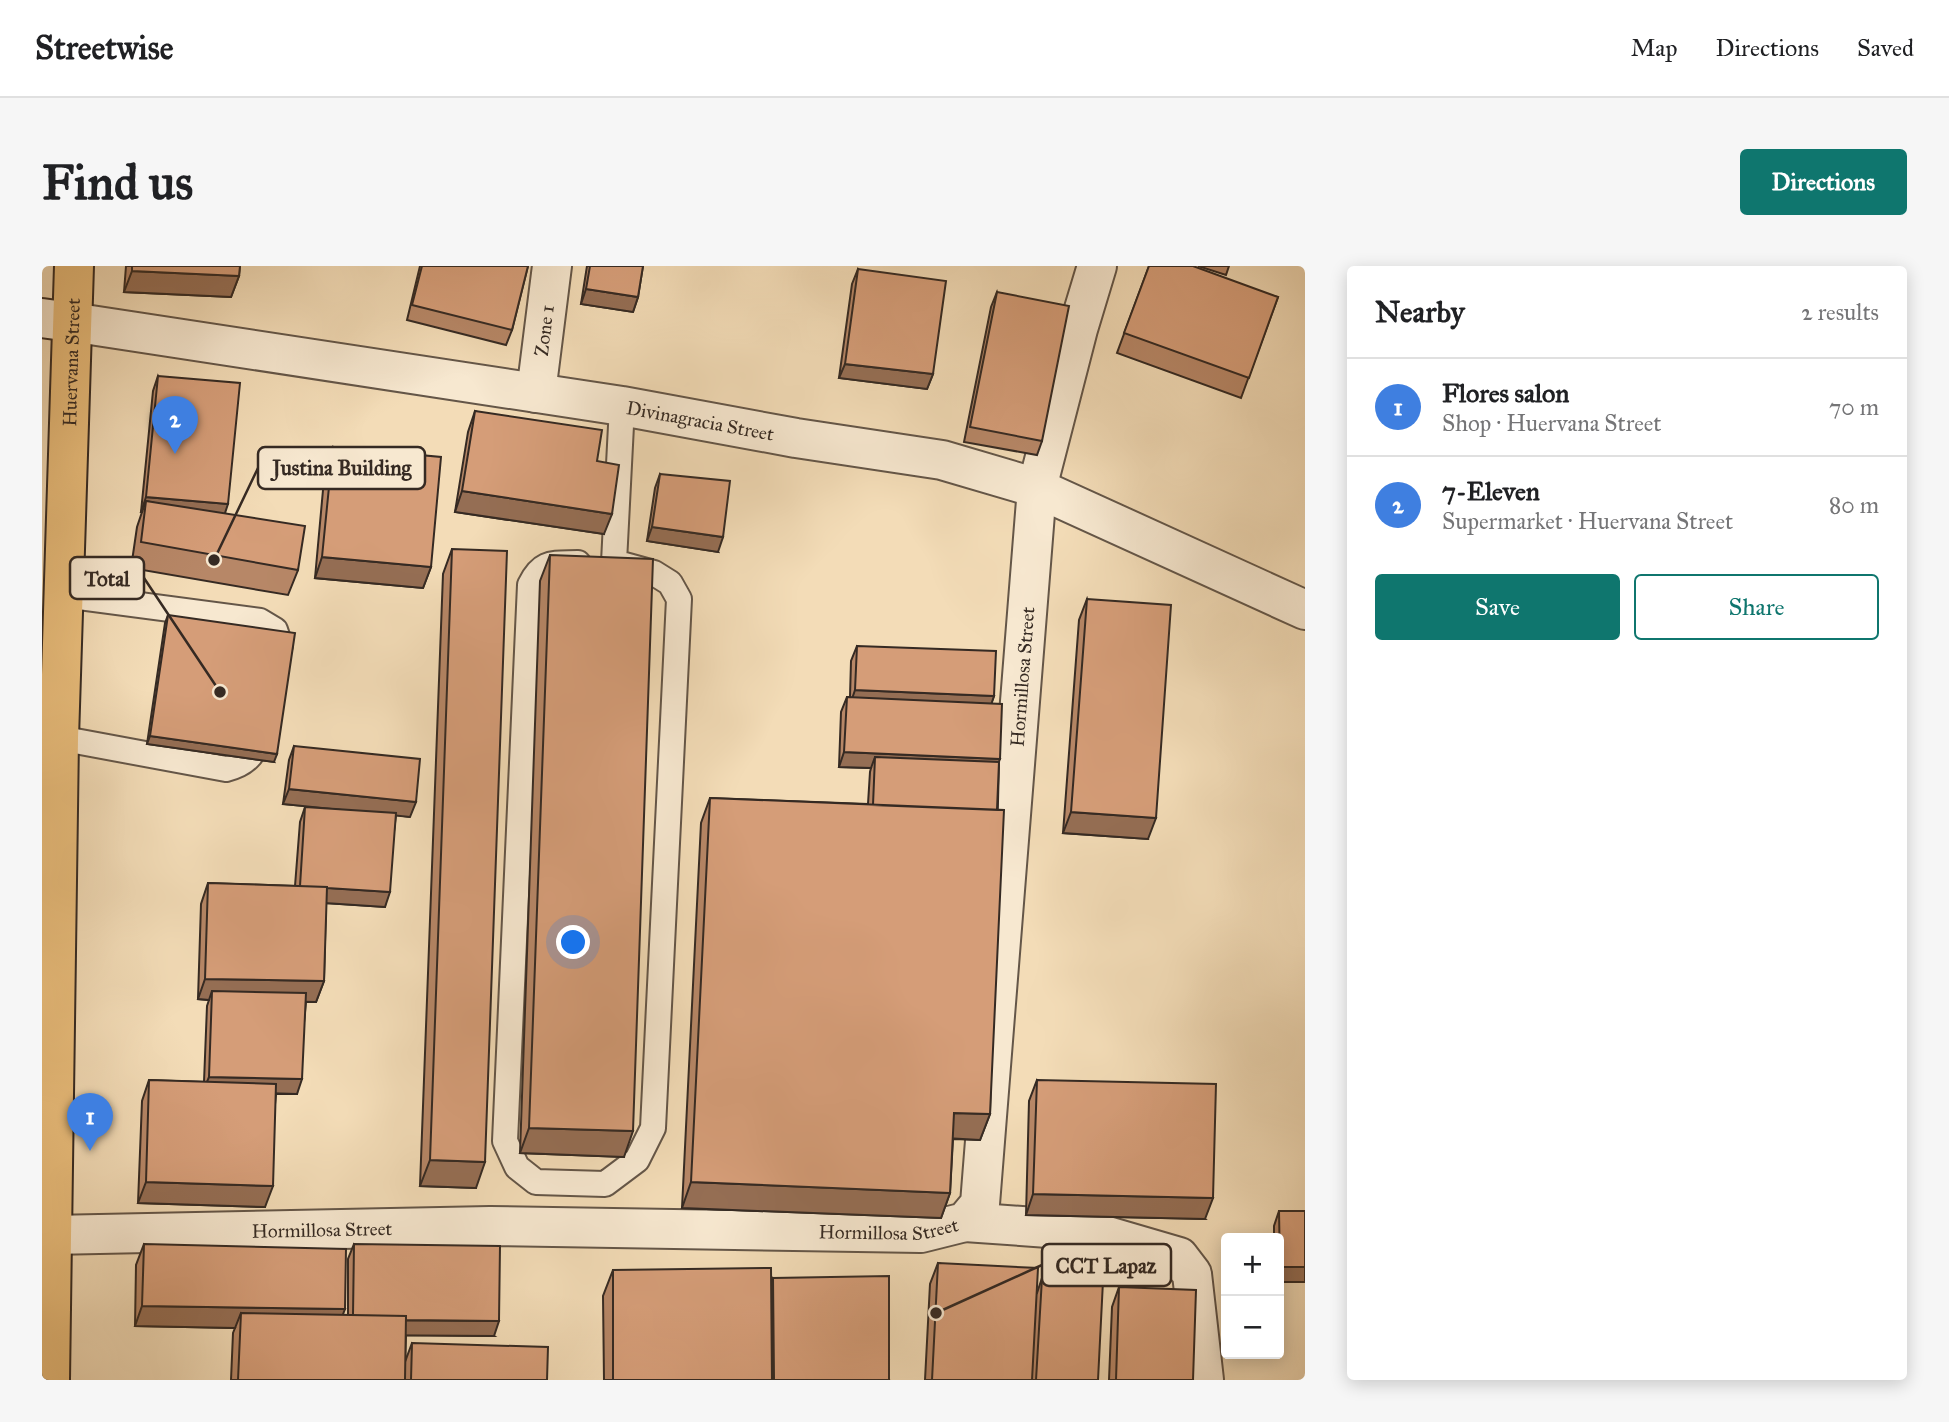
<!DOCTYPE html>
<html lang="en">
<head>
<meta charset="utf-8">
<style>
  :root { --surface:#fff; --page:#f6f6f6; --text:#202124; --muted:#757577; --line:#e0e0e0; --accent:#0f766e }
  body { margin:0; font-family:"IM FELL Great Primer",serif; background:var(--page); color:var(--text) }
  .controls { position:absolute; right:21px; bottom:21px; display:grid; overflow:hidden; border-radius:7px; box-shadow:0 4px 18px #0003 }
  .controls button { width:63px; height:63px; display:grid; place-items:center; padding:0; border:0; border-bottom:2px solid var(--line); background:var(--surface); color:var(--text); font:35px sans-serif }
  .you { position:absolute; left:532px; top:677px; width:24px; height:24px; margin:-18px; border:5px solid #fff; border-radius:50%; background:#1a73e8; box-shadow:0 0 0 10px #1a73e833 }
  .badge { display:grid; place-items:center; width:46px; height:46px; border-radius:50%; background:var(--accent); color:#fff; font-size:23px; font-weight:700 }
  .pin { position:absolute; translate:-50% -58px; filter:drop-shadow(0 2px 4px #0008) }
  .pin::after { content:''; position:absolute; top:37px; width:24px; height:21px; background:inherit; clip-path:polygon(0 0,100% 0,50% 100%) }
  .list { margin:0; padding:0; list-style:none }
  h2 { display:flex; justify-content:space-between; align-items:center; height:91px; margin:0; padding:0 28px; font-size:30px }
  h2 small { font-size:23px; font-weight:400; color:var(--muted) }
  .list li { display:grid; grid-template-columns:46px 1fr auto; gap:21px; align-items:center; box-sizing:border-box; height:98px; padding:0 28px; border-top:2px solid var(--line) }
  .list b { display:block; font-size:26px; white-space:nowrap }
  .list p { margin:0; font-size:23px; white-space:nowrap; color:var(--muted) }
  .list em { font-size:23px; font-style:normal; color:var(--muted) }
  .actions { display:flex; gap:14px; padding:21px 28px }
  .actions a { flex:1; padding:16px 0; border:2px solid var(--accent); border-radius:7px; text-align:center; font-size:24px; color:var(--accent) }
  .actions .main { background:var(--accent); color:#fff }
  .map { position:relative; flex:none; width:1263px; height:1114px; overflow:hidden; border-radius:7px }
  header { display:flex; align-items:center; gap:42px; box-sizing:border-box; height:98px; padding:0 35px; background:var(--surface); border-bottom:2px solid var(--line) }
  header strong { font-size:33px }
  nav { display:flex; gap:38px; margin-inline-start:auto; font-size:24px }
  .intro { display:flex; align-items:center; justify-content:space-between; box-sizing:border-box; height:168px; padding:0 42px }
  h1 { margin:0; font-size:49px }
  .button { padding:18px 32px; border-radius:7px; background:var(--accent); color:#fff; font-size:24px; font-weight:700 }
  main { display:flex; gap:42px; padding:0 42px }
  aside { flex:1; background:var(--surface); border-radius:7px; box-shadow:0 4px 18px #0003 }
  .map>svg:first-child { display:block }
</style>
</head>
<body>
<header>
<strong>Streetwise</strong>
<nav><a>Map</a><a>Directions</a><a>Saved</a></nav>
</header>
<div class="intro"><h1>Find us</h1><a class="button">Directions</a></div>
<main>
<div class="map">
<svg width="1263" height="1114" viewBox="0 0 1263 1114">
  <rect width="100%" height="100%" fill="#f3dcb7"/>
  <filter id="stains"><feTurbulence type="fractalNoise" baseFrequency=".00286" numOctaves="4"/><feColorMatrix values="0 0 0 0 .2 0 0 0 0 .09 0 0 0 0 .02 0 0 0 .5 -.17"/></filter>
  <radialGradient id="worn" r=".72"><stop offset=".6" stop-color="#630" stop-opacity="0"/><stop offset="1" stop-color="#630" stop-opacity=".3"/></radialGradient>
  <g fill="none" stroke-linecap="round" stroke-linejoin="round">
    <!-- service casing -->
    <g stroke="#645648" stroke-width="28">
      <path id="service" d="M536 297C511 298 500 294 488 319L463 875 475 901 494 916 563 918 595 894 611 862 637 333 628 317 612 307 572 296 580 140
        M22 329 218 355 233 364 238 379 234 394
        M17 472 184 503C206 498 215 485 219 464"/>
    </g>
    <!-- minor casing -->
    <g stroke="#645648" stroke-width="42">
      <g id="minor">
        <path id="s1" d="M494 127 510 0"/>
        <path d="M923 956 1048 965 1137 991 1150 1008 1162 1114"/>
        <path id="s2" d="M9 969 448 960 879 967 923 956 938 938 995 222 1036 63 1055 0"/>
      </g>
    </g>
    <!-- tertiary casing -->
    <g stroke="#645648" stroke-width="42">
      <g id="tertiary">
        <path id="s3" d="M29 56 580 140 754 172 900 194 995 222 1263 344"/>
      </g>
    </g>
    <!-- secondary casing -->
    <g stroke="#352a23" stroke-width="42">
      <path id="secondary" d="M0 52 29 56"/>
    </g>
    <!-- primary casing -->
    <g stroke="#352a23" stroke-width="42">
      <g id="primary">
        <path id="s4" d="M8 1114 17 472 32 0"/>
      </g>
    </g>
    <!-- service -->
    <use href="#service" stroke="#f7e8d0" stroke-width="24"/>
    <!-- minor -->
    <use href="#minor" stroke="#f7e8d0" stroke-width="38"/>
    <!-- tertiary -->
    <use href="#tertiary" stroke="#f7e8d0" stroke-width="38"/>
    <!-- secondary -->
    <use href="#secondary" stroke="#f7e8d0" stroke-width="38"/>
    <!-- primary -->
    <use href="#primary" stroke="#eabe7c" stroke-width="38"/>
  </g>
  <!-- wall -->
  <path fill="#b78767" stroke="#352a23" stroke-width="2" d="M84 0H198L197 10 189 31 82 26Z
    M378 0H486L470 64 464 79 365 54Z
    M545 0H601L596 31 591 46 539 38Z
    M1107 0 1236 31 1199 132 1075 87Z
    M1156 0H1187L1184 9Z
    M816 3 891 108 885 123 797 112 810 18Z
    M955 26 1000 175 995 189 922 176 949 41Z
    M116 110 183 247 256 304 246 329 89 302 95 261 100 246H99L111 125Z
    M433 145 555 195 562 268 413 246 426 166Z
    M291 181 389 301 381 322 273 312 283 202Z
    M618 208 676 286 605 275 613 222Z
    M410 283 434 922 378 920 401 308Z
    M508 289 582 891 478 887 498 315Z
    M1045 333 1106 573 1021 567 1037 354Z
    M126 349 232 496 105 478 123 357Z
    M815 380 952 430 949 438 957 496 948 848 938 874 911 873 908 927 899 952 640 942 659 557 668 532 826 538 828 506 829 502 797 501 799 446 805 431H808L809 395Z
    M252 480 368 551 354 549 343 641 284 637 282 715 274 736H264L255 828H234L223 941 96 937 100 835 107 814 162 816 165 740 167 734 156 733 159 638 166 617 253 620 258 556 263 541 285 542 241 538 247 494Z
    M995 814 1163 953 984 949 987 835Z
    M1237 945H1263V1016H1237V972H1232V960Z
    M102 978 300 1049H306V993L312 978 452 1070 364 1069 363 1096 370 1077 505 1114H189L191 1067 193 1062 93 1060 94 999Z
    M896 997 995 1027 1000 1012 1056 1114H883L888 1018Z
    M571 1004 729 1018 731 1012 847 1114H562L561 1030Z
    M1077 1021 1151 1114H1067L1070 1041Z"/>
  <!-- shaded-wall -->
  <path fill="#956e54" stroke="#352a23" stroke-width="2" d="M90 5 197 10 189 31 82 26Z
    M544 23 596 31 591 46 539 38Z
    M803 98 891 108 885 123 797 112Z
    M420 225 570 248 562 268 413 246Z
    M104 231 186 238 181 253 104 235 100 246H99Z
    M610 261 681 271 676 286 605 275Z
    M280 291 389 301 381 322 273 312Z
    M813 424 952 430 947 445 808 439Z
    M108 470 235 488 232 496 105 478Z
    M802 486 958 493 952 508 833 491 829 502 797 501Z
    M247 523 374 536 368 551 241 538Z
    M1029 546 1114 552 1106 573 1021 567Z
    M258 620 348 626 343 641 252 635Z
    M163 713 282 715 274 736 170 734V725L167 734 156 733Z
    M167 811 260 813 255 828 161 825Z
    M912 847 948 848 938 874 903 872Z
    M487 862 591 865 582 891 478 887Z
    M388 894 443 896 434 922 378 920Z
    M104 916 231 920 223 941 96 937Z
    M649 916 908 927 899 952 640 942Z
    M991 928 1171 932 1163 953 984 949Z
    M1238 1001H1263V1016H1237Z
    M100 1040 303 1043 295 1064 199 1047 193 1062 93 1060Z
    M311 1054 457 1055 452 1070 305 1069Z"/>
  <!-- building -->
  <path fill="#d59d78" stroke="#352a23" stroke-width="2" d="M90 0H198L197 10 90 5Z
    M380 0H486L470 64 370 39Z
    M548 0H601L596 31 544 23Z
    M1107 0H1151L1236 31 1207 112 1082 67Z
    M816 3 904 15 891 108 803 98Z
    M955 26 1027 40 1000 175 928 161Z
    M116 110 198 117 186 238 104 231Z
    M433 145 560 164 555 195 577 199 570 248 420 225Z
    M291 181 399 191 389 301 280 291Z
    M618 208 688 215 681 271 610 261Z
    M104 235 263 260 256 304 99 276Z
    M410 283 465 285 443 896 388 894Z
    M508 289 611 293 591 865 487 862Z
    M1045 333 1129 339 1114 552 1029 546Z
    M126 349 253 367 235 488 108 470Z
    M815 380 954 385 952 430 813 424Z
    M805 431 960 438 958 493 802 486Z
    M252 480 378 493 374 536 247 523Z
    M833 491 957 496 955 544 831 539Z
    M668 532 962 544 948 848 912 847 908 927 649 916Z
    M263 541 354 547 348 626 285 622V621L258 620Z
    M166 617 285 621 282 715 163 713Z
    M170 725 264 727 260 813 167 811Z
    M107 814 234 818 231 920 104 916Z
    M995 814 1174 818 1171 932 991 928Z
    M1237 945H1263V1001H1238Z
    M102 978 304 983 303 1043 100 1040Z
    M312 978 458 980 457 1055 364 1054V1050L311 1049Z
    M896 997 996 1002 990 1114H890Z
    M729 1002 730 1114H571V1004Z
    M847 1010V1114H732L731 1012Z
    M1000 1012 1061 1015 1056 1114H994Z
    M1077 1021 1154 1024 1151 1114H1074Z
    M199 1047 364 1050 363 1114H196Z
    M370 1077 506 1081 505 1114H369Z"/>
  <g text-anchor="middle" stroke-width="7" stroke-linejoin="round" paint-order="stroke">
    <!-- street labels -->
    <g font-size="19" fill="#352a23" stroke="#f7e8d0">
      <text dy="7" stroke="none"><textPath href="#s1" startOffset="63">Zone 1</textPath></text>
      <text dy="7" stroke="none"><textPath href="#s4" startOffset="1018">Huervana Street</textPath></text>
      <text dy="7" stroke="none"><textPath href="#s3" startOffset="637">Divinagracia Street</textPath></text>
      <text dy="7" stroke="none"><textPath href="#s2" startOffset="1468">Hormillosa Street</textPath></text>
      <text dy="7" stroke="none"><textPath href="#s2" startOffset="838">Hormillosa Street</textPath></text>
      <text dy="7" stroke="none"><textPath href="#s2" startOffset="271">Hormillosa Street</textPath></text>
    </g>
  </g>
  <!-- callouts -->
  <path fill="none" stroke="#352a23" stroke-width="2.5" d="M172 294L216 202M178 426L102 312M894 1047L1000 999"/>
  <g fill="#352a23" stroke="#f7e8d0" stroke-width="2.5">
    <circle cx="172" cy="294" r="7"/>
    <circle cx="178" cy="426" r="7"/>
    <circle cx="894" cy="1047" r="7"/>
  </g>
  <g fill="#f7e8d0" stroke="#352a23" stroke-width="2.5">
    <rect x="216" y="181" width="167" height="42" rx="7"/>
    <rect x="28" y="291" width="74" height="42" rx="7"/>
    <rect x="1000" y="978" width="129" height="42" rx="7"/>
  </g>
  <g font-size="21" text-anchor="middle" font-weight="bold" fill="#352a23">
    <text x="300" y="209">Justina Building</text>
    <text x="65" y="320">Total</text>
    <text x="1064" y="1007">CCT Lapaz</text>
  </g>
  <rect width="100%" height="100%" filter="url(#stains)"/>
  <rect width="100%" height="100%" fill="url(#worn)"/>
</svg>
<div class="controls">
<button>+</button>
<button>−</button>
</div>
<div class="you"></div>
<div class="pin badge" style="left:48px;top:885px;background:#3f7fe0">1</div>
<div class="pin badge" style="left:133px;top:188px;background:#3f7fe0">2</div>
</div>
<aside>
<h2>Nearby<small>2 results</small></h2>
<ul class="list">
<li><span class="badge" style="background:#3f7fe0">1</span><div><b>Flores salon</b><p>Shop · Huervana Street</p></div><em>70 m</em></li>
<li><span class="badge" style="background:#3f7fe0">2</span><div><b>7-Eleven</b><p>Supermarket · Huervana Street</p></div><em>80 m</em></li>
</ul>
<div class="actions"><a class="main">Save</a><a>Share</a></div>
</aside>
</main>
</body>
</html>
